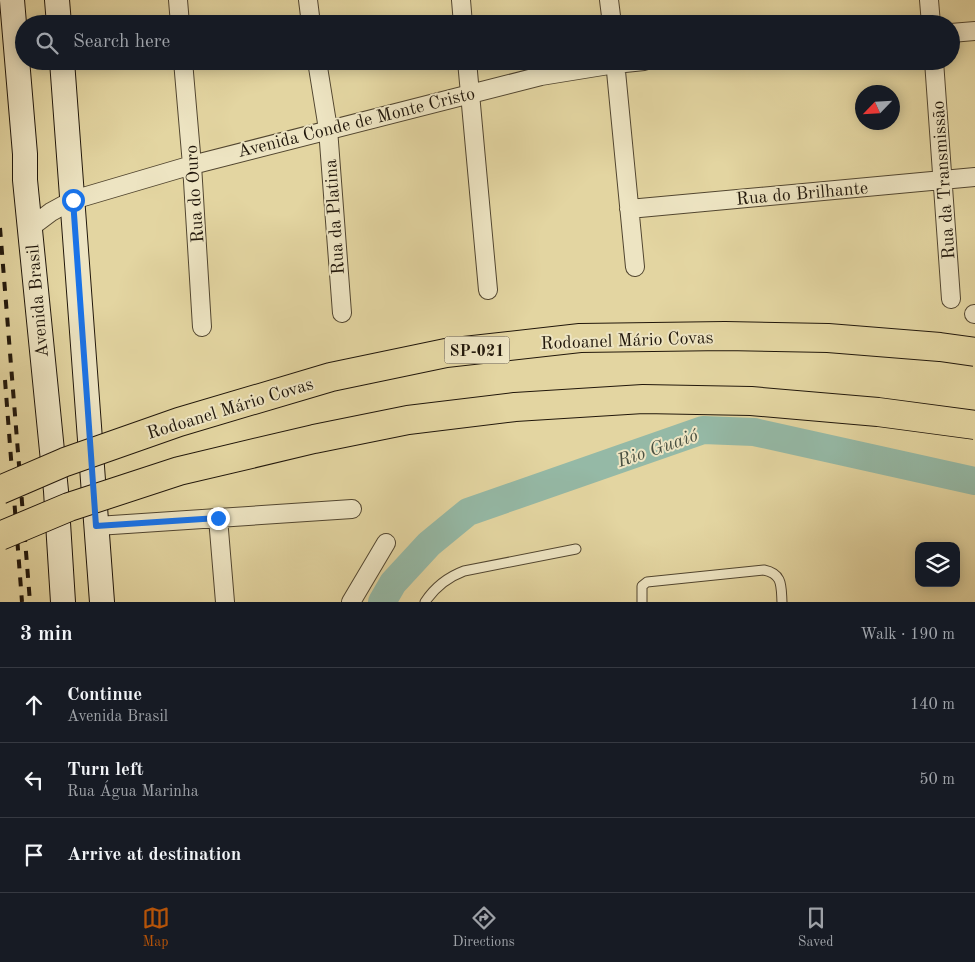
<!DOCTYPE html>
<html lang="en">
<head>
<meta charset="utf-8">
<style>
  :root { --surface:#171b24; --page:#20242c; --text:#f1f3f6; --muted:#9ea1a6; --line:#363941; --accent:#b45309 }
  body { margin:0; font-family:"Old Standard TT",serif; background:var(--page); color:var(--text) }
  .controls { position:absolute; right:15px; bottom:15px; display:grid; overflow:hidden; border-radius:10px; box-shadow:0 2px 12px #0003 }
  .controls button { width:45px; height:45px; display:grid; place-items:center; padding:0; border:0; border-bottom:1px solid var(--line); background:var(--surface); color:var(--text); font:25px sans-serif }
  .compass { position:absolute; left:855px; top:85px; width:45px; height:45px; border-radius:50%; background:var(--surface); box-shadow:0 2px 12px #0003; rotate:245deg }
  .stop { position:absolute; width:15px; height:15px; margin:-11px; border:4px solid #1a73e8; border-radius:50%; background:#fff }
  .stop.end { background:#1a73e8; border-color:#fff; box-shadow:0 1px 5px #0008 }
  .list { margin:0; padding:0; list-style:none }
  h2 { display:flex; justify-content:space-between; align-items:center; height:65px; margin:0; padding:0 20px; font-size:21px }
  h2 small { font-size:16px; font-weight:400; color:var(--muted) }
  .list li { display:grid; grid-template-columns:32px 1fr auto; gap:15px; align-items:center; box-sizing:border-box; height:75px; padding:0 20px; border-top:1px solid var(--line) }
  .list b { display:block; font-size:19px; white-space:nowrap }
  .list p { margin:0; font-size:16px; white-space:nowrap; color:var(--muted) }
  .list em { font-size:16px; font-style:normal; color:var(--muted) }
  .icon { flex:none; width:28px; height:28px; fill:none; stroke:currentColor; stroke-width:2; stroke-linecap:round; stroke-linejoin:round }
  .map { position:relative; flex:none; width:975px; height:602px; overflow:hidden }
  .search { position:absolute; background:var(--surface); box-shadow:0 2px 12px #0003; left:15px; right:15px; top:15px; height:55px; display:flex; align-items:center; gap:12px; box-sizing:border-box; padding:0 18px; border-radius:28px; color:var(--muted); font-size:19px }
  .sheet { height:290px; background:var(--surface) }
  nav { display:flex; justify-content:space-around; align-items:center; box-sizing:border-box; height:70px; border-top:1px solid var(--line); background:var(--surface); font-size:14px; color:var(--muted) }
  nav a { display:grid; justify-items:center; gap:2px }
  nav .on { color:var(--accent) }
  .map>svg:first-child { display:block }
</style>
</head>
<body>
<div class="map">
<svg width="975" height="602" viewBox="0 0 975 602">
  <rect width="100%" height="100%" fill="#e3d5a1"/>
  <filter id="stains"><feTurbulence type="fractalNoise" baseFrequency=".004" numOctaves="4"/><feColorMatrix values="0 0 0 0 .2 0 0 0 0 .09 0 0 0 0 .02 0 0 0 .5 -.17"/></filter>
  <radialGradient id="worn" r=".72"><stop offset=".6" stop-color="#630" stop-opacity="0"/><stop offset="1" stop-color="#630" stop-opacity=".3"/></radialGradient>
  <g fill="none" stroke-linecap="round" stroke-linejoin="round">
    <!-- river -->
    <path stroke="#95b9a6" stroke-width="28" d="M382 602 393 583 429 544 468 512 703 430 754 432 975 481"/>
    <!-- lane casing -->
    <g stroke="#524630" stroke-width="11">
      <path id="lane" d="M425 602C435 587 448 577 464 571L576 549
        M642 602V586L647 582 764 570C783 574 781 586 782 602"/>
    </g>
    <!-- street casing -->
    <g stroke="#524630" stroke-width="20">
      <path id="street" d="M178 0 180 24
        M308 0 311 24
        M461 0 463 24
        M609 0 612 24
        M929 0 931 24
        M951 33 975 31
        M183 61 192 165 202 327
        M317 61 328 129 342 313
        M467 61 488 290
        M615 61 635 267
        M934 61 951 299
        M629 209 975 177
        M31 227 51 212 73 200 192 165 541 76 615 64 644 61
        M974 314H975
        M218 518 225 602
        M97 526 352 509
        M351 602 386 543"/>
    </g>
    <!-- secondary casing -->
    <g stroke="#21170b" stroke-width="26">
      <path id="secondary" d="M12 0 25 154V180L56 491 63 602
        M57 0 59 24
        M62 61 102 602"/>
    </g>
    <!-- lane -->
    <use href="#lane" stroke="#ede4c2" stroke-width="9"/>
    <!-- street -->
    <use href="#street" stroke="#ede4c2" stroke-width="18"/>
    <!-- secondary -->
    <use href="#secondary" stroke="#ede4c2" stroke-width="24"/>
    <!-- rail -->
    <path stroke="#21170b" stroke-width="4" stroke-dasharray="9 9" stroke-linecap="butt" d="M0 228 30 602
      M5 380 22 602"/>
    <!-- highway-bridge casing -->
    <g stroke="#21170b" stroke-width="30" stroke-linecap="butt">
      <path id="highway-bridge" d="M0 490 65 462 179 422 331 377 446 353 580 338 725 336 828 338 940 347 975 352
        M0 536 69 507 179 471 314 439 408 420 515 407 643 399 751 401 878 412 975 425"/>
    </g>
    <!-- highway-bridge -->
    <use href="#highway-bridge" stroke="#e3d5a1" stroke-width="28"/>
  </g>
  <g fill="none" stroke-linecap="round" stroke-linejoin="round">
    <!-- route -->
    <path stroke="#1a73e8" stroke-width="6" d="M73 200 96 526 218 518"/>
  </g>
  <g text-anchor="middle" stroke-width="4" stroke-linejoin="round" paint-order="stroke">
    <!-- shield labels -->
    <rect fill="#ede4c2" stroke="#5e5442" stroke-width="1" x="444.5" y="336.5" width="65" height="27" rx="4"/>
    <g font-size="16" font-weight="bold" fill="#21170b">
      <text x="477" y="356">SP-021</text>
    </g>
    <!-- street labels -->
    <g font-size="18" fill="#21170b" stroke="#ede4c2">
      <text transform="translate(356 122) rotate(-14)" y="6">Avenida Conde de Monte Cristo</text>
      <text transform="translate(943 180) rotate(-94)" y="6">Rua da Transmissão</text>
      <text transform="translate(802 193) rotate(-5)" y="6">Rua do Brilhante</text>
      <text transform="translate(194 194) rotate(-94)" y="6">Rua do Ouro</text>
      <text transform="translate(334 217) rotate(-94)" y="6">Rua da Platina</text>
      <text transform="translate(37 301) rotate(-95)" y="6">Avenida Brasil</text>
      <text transform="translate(627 340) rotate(-2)" y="6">Rodoanel Mário Covas</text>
      <text transform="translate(230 408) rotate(-17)" y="6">Rodoanel Mário Covas</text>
    </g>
    <!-- water labels -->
    <g font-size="19" font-style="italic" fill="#4a5041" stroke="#ede4c2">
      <text transform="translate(657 447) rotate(-19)" y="7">Rio Guaió</text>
    </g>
  </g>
  <rect width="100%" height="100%" filter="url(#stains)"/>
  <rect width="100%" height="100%" fill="url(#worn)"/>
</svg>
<div class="controls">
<button><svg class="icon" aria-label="layers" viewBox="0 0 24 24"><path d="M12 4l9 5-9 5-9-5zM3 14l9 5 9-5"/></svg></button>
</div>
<svg class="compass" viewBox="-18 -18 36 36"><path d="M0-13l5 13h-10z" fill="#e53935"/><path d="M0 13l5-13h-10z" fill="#9ea1a6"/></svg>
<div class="stop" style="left:73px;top:200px"></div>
<div class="stop end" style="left:218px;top:518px"></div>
<div class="search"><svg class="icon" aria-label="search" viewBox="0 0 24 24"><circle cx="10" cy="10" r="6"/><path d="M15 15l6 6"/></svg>Search here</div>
</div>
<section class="sheet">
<h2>3 min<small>Walk · 190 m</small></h2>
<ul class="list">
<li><svg class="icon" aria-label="ahead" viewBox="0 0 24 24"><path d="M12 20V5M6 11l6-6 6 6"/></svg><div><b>Continue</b><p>Avenida Brasil</p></div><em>140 m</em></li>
<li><svg class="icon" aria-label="left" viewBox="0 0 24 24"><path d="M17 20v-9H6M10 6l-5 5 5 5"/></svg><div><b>Turn left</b><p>Rua Água Marinha</p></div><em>50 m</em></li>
<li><svg class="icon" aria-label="arrive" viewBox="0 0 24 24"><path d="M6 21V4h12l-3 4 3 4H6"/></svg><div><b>Arrive at destination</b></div></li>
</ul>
</section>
<nav>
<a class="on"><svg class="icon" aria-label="map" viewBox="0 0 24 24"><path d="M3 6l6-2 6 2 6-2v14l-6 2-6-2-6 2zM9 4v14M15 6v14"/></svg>Map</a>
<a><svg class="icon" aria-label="directions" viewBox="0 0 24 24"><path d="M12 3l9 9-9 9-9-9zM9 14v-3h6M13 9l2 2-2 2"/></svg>Directions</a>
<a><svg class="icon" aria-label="saved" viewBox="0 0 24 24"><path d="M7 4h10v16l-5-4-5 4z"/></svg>Saved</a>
</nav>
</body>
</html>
